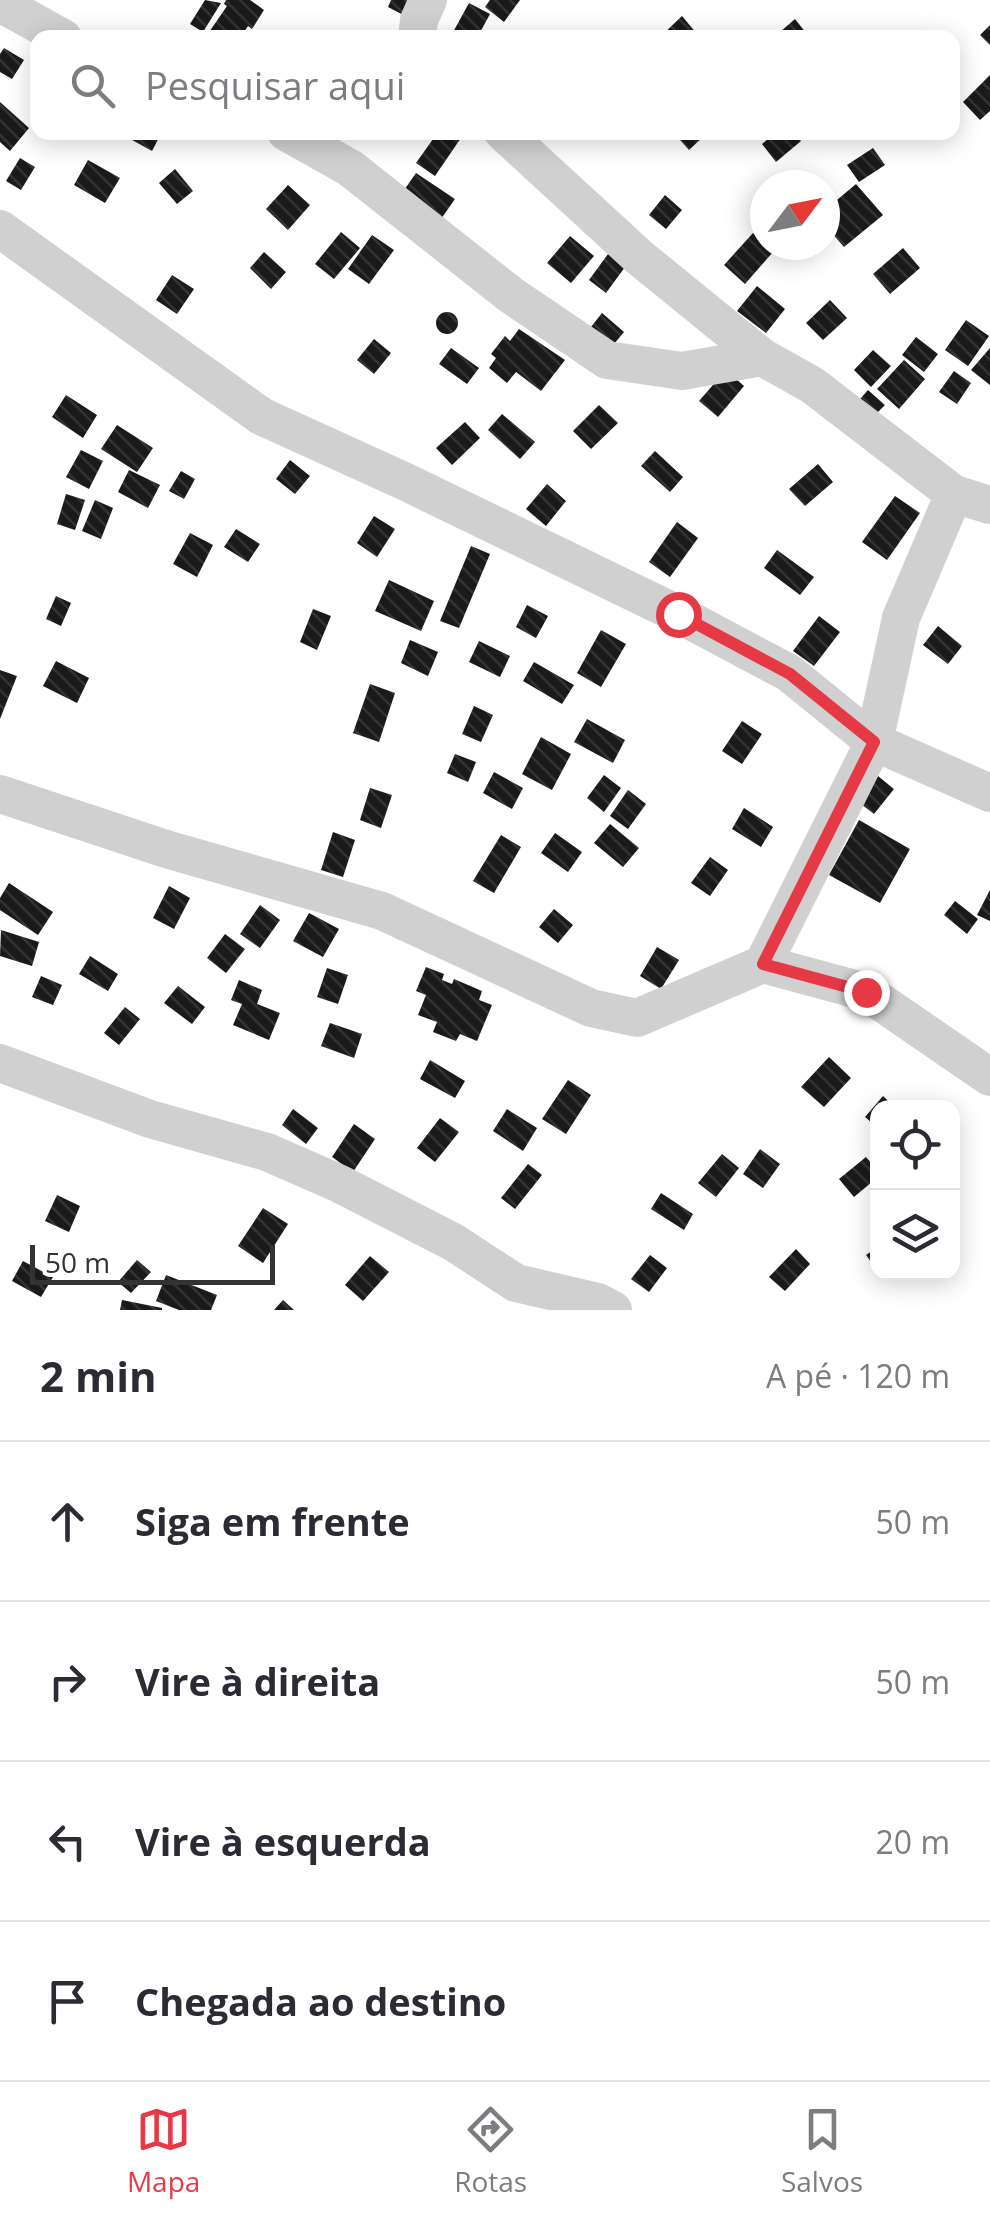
<!DOCTYPE html>
<html lang="pt">
<head>
<meta charset="utf-8">
<style>
  :root { --surface:#fff; --page:#f2f2f3; --text:#2b2b33; --muted:#7c7c81; --line:#e1e1e2; --accent:#e63946 }
  body { margin:0; font-family:"Open Sans",sans-serif; background:var(--page); color:var(--text) }
  .controls { position:absolute; right:30px; bottom:30px; display:grid; overflow:hidden; border-radius:20px; box-shadow:0 5px 25px #0003 }
  .controls button { width:90px; height:90px; display:grid; place-items:center; padding:0; border:0; border-bottom:2px solid var(--line); background:var(--surface); color:var(--text); font:50px sans-serif }
  .compass { position:absolute; left:750px; top:170px; width:90px; height:90px; border-radius:50%; background:var(--surface); box-shadow:0 5px 25px #0003; rotate:58deg }
  .scale { position:absolute; left:30px; bottom:25px; width:245px; box-sizing:border-box; padding-left:10px; border:5px solid #333; border-top:0; font-size:28px; line-height:35px; white-space:nowrap; color:#333; -webkit-text-stroke:8px #fff; paint-order:stroke }
  .stop { position:absolute; width:30px; height:30px; margin:-22px; border:8px solid #e63946; border-radius:50%; background:#fff }
  .stop.end { background:#e63946; border-color:#fff; box-shadow:0 2px 10px #0008 }
  .list { margin:0; padding:0; list-style:none }
  h2 { display:flex; justify-content:space-between; align-items:center; height:130px; margin:0; padding:0 40px; font-size:42px }
  h2 small { font-size:32px; font-weight:400; color:var(--muted) }
  .list li { display:grid; grid-template-columns:65px 1fr auto; gap:30px; align-items:center; box-sizing:border-box; height:160px; padding:0 40px; border-top:2px solid var(--line) }
  .list b { display:block; font-size:38px; white-space:nowrap }
  .list em { font-size:32px; font-style:normal; color:var(--muted) }
  .icon { flex:none; width:55px; height:55px; fill:none; stroke:currentColor; stroke-width:2; stroke-linecap:round; stroke-linejoin:round }
  .map { position:relative; flex:none; width:990px; height:1310px; overflow:hidden }
  .search { position:absolute; background:var(--surface); box-shadow:0 5px 25px #0003; left:30px; right:30px; top:30px; height:110px; display:flex; align-items:center; gap:25px; box-sizing:border-box; padding:0 35px; border-radius:20px; color:var(--muted); font-size:38px }
  .sheet { height:770px; background:var(--surface) }
  nav { display:flex; justify-content:space-around; align-items:center; box-sizing:border-box; height:140px; border-top:2px solid var(--line); background:var(--surface); font-size:28px; color:var(--muted) }
  nav a { display:grid; justify-items:center; gap:5px }
  nav .on { color:var(--accent) }
  .map>svg:first-child { display:block }
</style>
</head>
<body>
<div class="map">
<svg width="990" height="1310" viewBox="0 0 990 1310">
  <defs>
    <pattern id="building-back-hatch" width="6" height="6" patternUnits="userSpaceOnUse" patternTransform="scale(2.5)"><rect width="6" height="6" fill="#1a1a1a"/><path d="M-1 5l2 2M0 0l6 6M5-1l2 2" fill="none" stroke="#333"/></pattern>
  </defs>
  <rect width="100%" height="100%" fill="#fff"/>
  <!-- building -->
  <path fill="url(#building-back-hatch)" d="M205 0 221 3 203 32 190 24Z
    M226 0H250L264 10 252 29 248 26 240 38H205L227 6 224 4Z
    M391 0H420L411 19 388 7Z
    M490 0H520L504 22 485 7Z
    M469 3 490 14 477 38H459L452 34Z
    M682 16 697 34 693 38H659Z
    M795 19 810 38H785L780 32Z
    M990 25V45L980 35Z
    M4 48 24 60 12 79 0 72V54Z
    M990 75V111L980 120 963 102Z
    M0 102 29 128 10 151 0 142Z
    M126 132H162L152 151 125 136Z
    M438 132H465L435 176 416 163Z
    M673 132H703L705 135 689 150Z
    M776 132H794L801 141 776 162 762 144Z
    M873 148 885 165 859 182 847 165Z
    M20 158 35 167 21 190 6 181Z
    M88 160 120 178 105 203 74 185Z
    M175 169 193 191 177 204 159 183Z
    M416 173 455 199 441 219 402 193Z
    M856 184 883 215 844 247 825 225V210Z
    M288 185 310 205 288 230 266 209Z
    M665 195 682 210 666 229 649 215Z
    M341 232 360 248 334 279 315 264Z
    M753 233 773 252 745 284 724 265Z
    M372 235 394 250 369 284 348 269Z
    M570 236 594 256 571 283 547 263Z
    M903 248 920 268 890 294 873 274Z
    M611 250 628 263 606 293 589 280Z
    M264 252 286 272 271 289 250 268Z
    M172 275 194 289 177 314 156 300Z
    M757 286 785 309 766 333 737 311Z
    M830 300 847 318 823 340 806 323Z
    M436 323a11 11 0 1 1 22 0a11 11 0 1 1-22 0Z
    M602 313 624 332 609 350 587 332Z
    M966 320 989 336 968 366 945 350Z
    M519 329 565 360 541 391 516 372 507 383 489 368 496 358 491 354 505 336 510 341Z
    M916 337 938 354 924 372 902 355Z
    M374 339 391 353 374 374 357 360Z
    M451 348 479 368 467 384 439 364Z
    M990 348V385L971 370Z
    M873 350 891 366 871 387 854 370Z
    M904 360 925 379 899 409 877 389Z
    M726 370 744 386 718 417 699 401Z
    M954 371 971 383 957 404 939 392Z
    M868 390 885 405 869 421 853 407Z
    M66 395 97 415 83 438 52 417Z
    M599 405 618 423 591 449 573 431Z
    M502 414 535 442 520 459 488 430Z
    M465 422 480 438 452 465 436 448Z
    M117 425 153 448 137 472 101 449Z
    M81 450 103 461 89 489 66 477Z
    M655 451 683 477 670 492 641 466Z
    M290 460 310 476 295 494 276 479Z
    M818 464 833 482 805 506 789 489Z
    M129 470 160 485 148 508 118 492Z
    M181 471 195 479 184 499 169 491Z
    M547 484 566 501 546 526 526 509Z
    M66 494 85 500 75 530 57 524Z
    M895 496 920 513 887 560 862 542Z
    M95 500 113 508 101 539 82 531Z
    M374 516 395 529 377 557 357 543Z
    M677 522 698 538 670 577 649 562Z
    M236 529 260 544 248 562 224 547Z
    M190 533 213 545 197 577 173 564Z
    M471 546 490 554 459 628 440 621Z
    M777 550 814 577 800 595 764 568Z
    M389 580 434 601 421 631 375 611Z
    M56 596 71 603 61 626 46 619Z
    M527 605 548 616 536 638 516 627Z
    M313 609 331 616 317 650 300 642Z
    M819 616 840 632 814 666 793 651Z
    M938 626 962 646 948 664 923 645Z
    M601 630 626 644 601 687 577 673Z
    M410 640 438 652 428 676 401 663Z
    M479 641 510 656 500 677 469 662Z
    M56 661 89 678 77 703 43 686Z
    M534 662 574 685 562 704 523 681Z
    M0 670 17 676 0 719Z
    M370 684 395 693 379 742 353 733Z
    M474 706 493 715 481 742 462 734Z
    M587 719 625 740 613 763 574 742Z
    M742 721 762 734 742 764 722 751Z
    M541 737 571 754 552 790 522 774Z
    M455 754 476 762 468 782 447 773Z
    M494 772 523 788 512 809 483 793Z
    M604 775 621 788 604 812 587 798Z
    M878 776 894 789 874 814 857 801Z
    M370 788 392 795 381 828 360 820Z
    M628 790 646 804 628 829 610 816Z
    M744 808 773 827 761 847 732 829Z
    M859 820 910 849 880 903 829 875Z
    M610 824 639 848 623 867 594 843Z
    M333 832 355 840 343 877 321 870Z
    M555 833 582 852 568 872 541 853Z
    M501 835 521 847 494 893 473 881Z
    M710 857 728 870 710 896 691 883Z
    M9 883 53 912 38 935 0 910V898Z
    M169 886 190 898 174 929 153 918Z
    M990 890V921L977 915Z
    M955 901 978 919 967 934 944 915Z
    M260 905 280 920 260 948 240 934Z
    M554 909 573 925 558 943 539 927Z
    M309 913 339 929 323 957 293 941Z
    M1 930 39 942 32 966 0 956Z
    M225 934 245 949 226 973 207 958Z
    M657 947 679 960 661 989 640 976Z
    M90 956 118 974 108 991 79 974Z
    M426 967 444 974 442 980 452 984 454 979 482 991 479 1000 492 1005 477 1041 460 1034 456 1041 433 1032 437 1022 418 1015 426 995 416 991Z
    M327 968 348 975 338 1004 317 997Z
    M41 976 62 985 53 1005 32 997Z
    M239 980 262 990 257 1004 280 1013 269 1040 233 1025 242 1004 231 1000Z
    M178 986 205 1007 192 1024 164 1003Z
    M125 1007 140 1019 119 1045 104 1033Z
    M330 1023 362 1034 354 1058 321 1046Z
    M829 1057 851 1078 824 1107 801 1087Z
    M430 1060 465 1081 455 1098 420 1079Z
    M568 1080 591 1095 566 1134 542 1119Z
    M883 1096 896 1108H878V1128L865 1117Z
    M293 1109 318 1128 306 1144 282 1125Z
    M507 1109 537 1128 523 1151 493 1131Z
    M440 1118 459 1132 435 1162 417 1148Z
    M354 1124 375 1139 353 1172 332 1157Z
    M760 1149 780 1164 763 1188 743 1174Z
    M722 1154 739 1168 716 1197 698 1183Z
    M866 1157 878 1171V1177L854 1197 839 1179Z
    M528 1164 542 1175 515 1209 501 1198Z
    M661 1193 693 1214 684 1230 651 1209Z
    M57 1195 80 1206 69 1232 45 1221Z
    M263 1208 288 1224 263 1263 238 1246Z
    M878 1247V1272L866 1255Z
    M796 1249 810 1264 785 1291 769 1277Z
    M650 1255 667 1268 649 1292 631 1279Z
    M370 1256 389 1272 363 1301 345 1285Z
    M137 1260 151 1272 131 1293 118 1282Z
    M23 1261 53 1277 41 1297 12 1281Z
    M166 1275 217 1295 211 1310H179L156 1301Z
    M122 1300 162 1308V1310H120Z
    M283 1300 294 1310H274Z"/>
  <g fill="none" stroke-linecap="round" stroke-linejoin="round">
    <!-- minor -->
    <path stroke="#d0d0d0" stroke-width="38" d="M0 3 63 38
      M417 38 419 20 428 0
      M286 132 350 168 511 295 607 360 682 371 762 357 812 385 954 494 990 505
      M503 132 639 257 762 357
      M0 229 261 416 406 482 678 614 789 673 874 742 990 793
      M0 794 166 849 382 911 591 1008 637 1018 763 964 866 992 990 1077
      M763 964 874 742 901 618 954 494
      M0 1063 150 1119 267 1152 340 1184 453 1242 516 1283 598 1302 613 1310"/>
  </g>
  <g fill="none" stroke-linecap="round" stroke-linejoin="round">
    <!-- route -->
    <path stroke="#e63946" stroke-width="12" d="M678 614 790 674 874 742 763 964 866 992"/>
  </g>
</svg>
<div class="controls">
<button><svg class="icon" aria-label="locate" viewBox="0 0 24 24"><circle cx="12" cy="12" r="6"/><path d="M12 2v4M12 18v4M2 12h4M18 12h4"/></svg></button>
<button><svg class="icon" aria-label="layers" viewBox="0 0 24 24"><path d="M12 4l9 5-9 5-9-5zM3 14l9 5 9-5"/></svg></button>
</div>
<svg class="compass" viewBox="-18 -18 36 36"><path d="M0-13l5 13h-10z" fill="#e53935"/><path d="M0 13l5-13h-10z" fill="#7c7c81"/></svg>
<div class="scale">50 m</div>
<div class="stop" style="left:678px;top:614px"></div>
<div class="stop end" style="left:866px;top:992px"></div>
<div class="search"><svg class="icon" aria-label="search" viewBox="0 0 24 24"><circle cx="10" cy="10" r="6"/><path d="M15 15l6 6"/></svg>Pesquisar aqui</div>
</div>
<section class="sheet">
<h2>2 min<small>A pé · 120 m</small></h2>
<ul class="list">
<li><svg class="icon" aria-label="ahead" viewBox="0 0 24 24"><path d="M12 20V5M6 11l6-6 6 6"/></svg><div><b>Siga em frente</b></div><em>50 m</em></li>
<li><svg class="icon" aria-label="right" viewBox="0 0 24 24"><path d="M7 20v-9h11M14 6l5 5-5 5"/></svg><div><b>Vire à direita</b></div><em>50 m</em></li>
<li><svg class="icon" aria-label="left" viewBox="0 0 24 24"><path d="M17 20v-9H6M10 6l-5 5 5 5"/></svg><div><b>Vire à esquerda</b></div><em>20 m</em></li>
<li><svg class="icon" aria-label="arrive" viewBox="0 0 24 24"><path d="M6 21V4h12l-3 4 3 4H6"/></svg><div><b>Chegada ao destino</b></div></li>
</ul>
</section>
<nav>
<a class="on"><svg class="icon" aria-label="map" viewBox="0 0 24 24"><path d="M3 6l6-2 6 2 6-2v14l-6 2-6-2-6 2zM9 4v14M15 6v14"/></svg>Mapa</a>
<a><svg class="icon" aria-label="directions" viewBox="0 0 24 24"><path d="M12 3l9 9-9 9-9-9zM9 14v-3h6M13 9l2 2-2 2"/></svg>Rotas</a>
<a><svg class="icon" aria-label="saved" viewBox="0 0 24 24"><path d="M7 4h10v16l-5-4-5 4z"/></svg>Salvos</a>
</nav>
</body>
</html>
